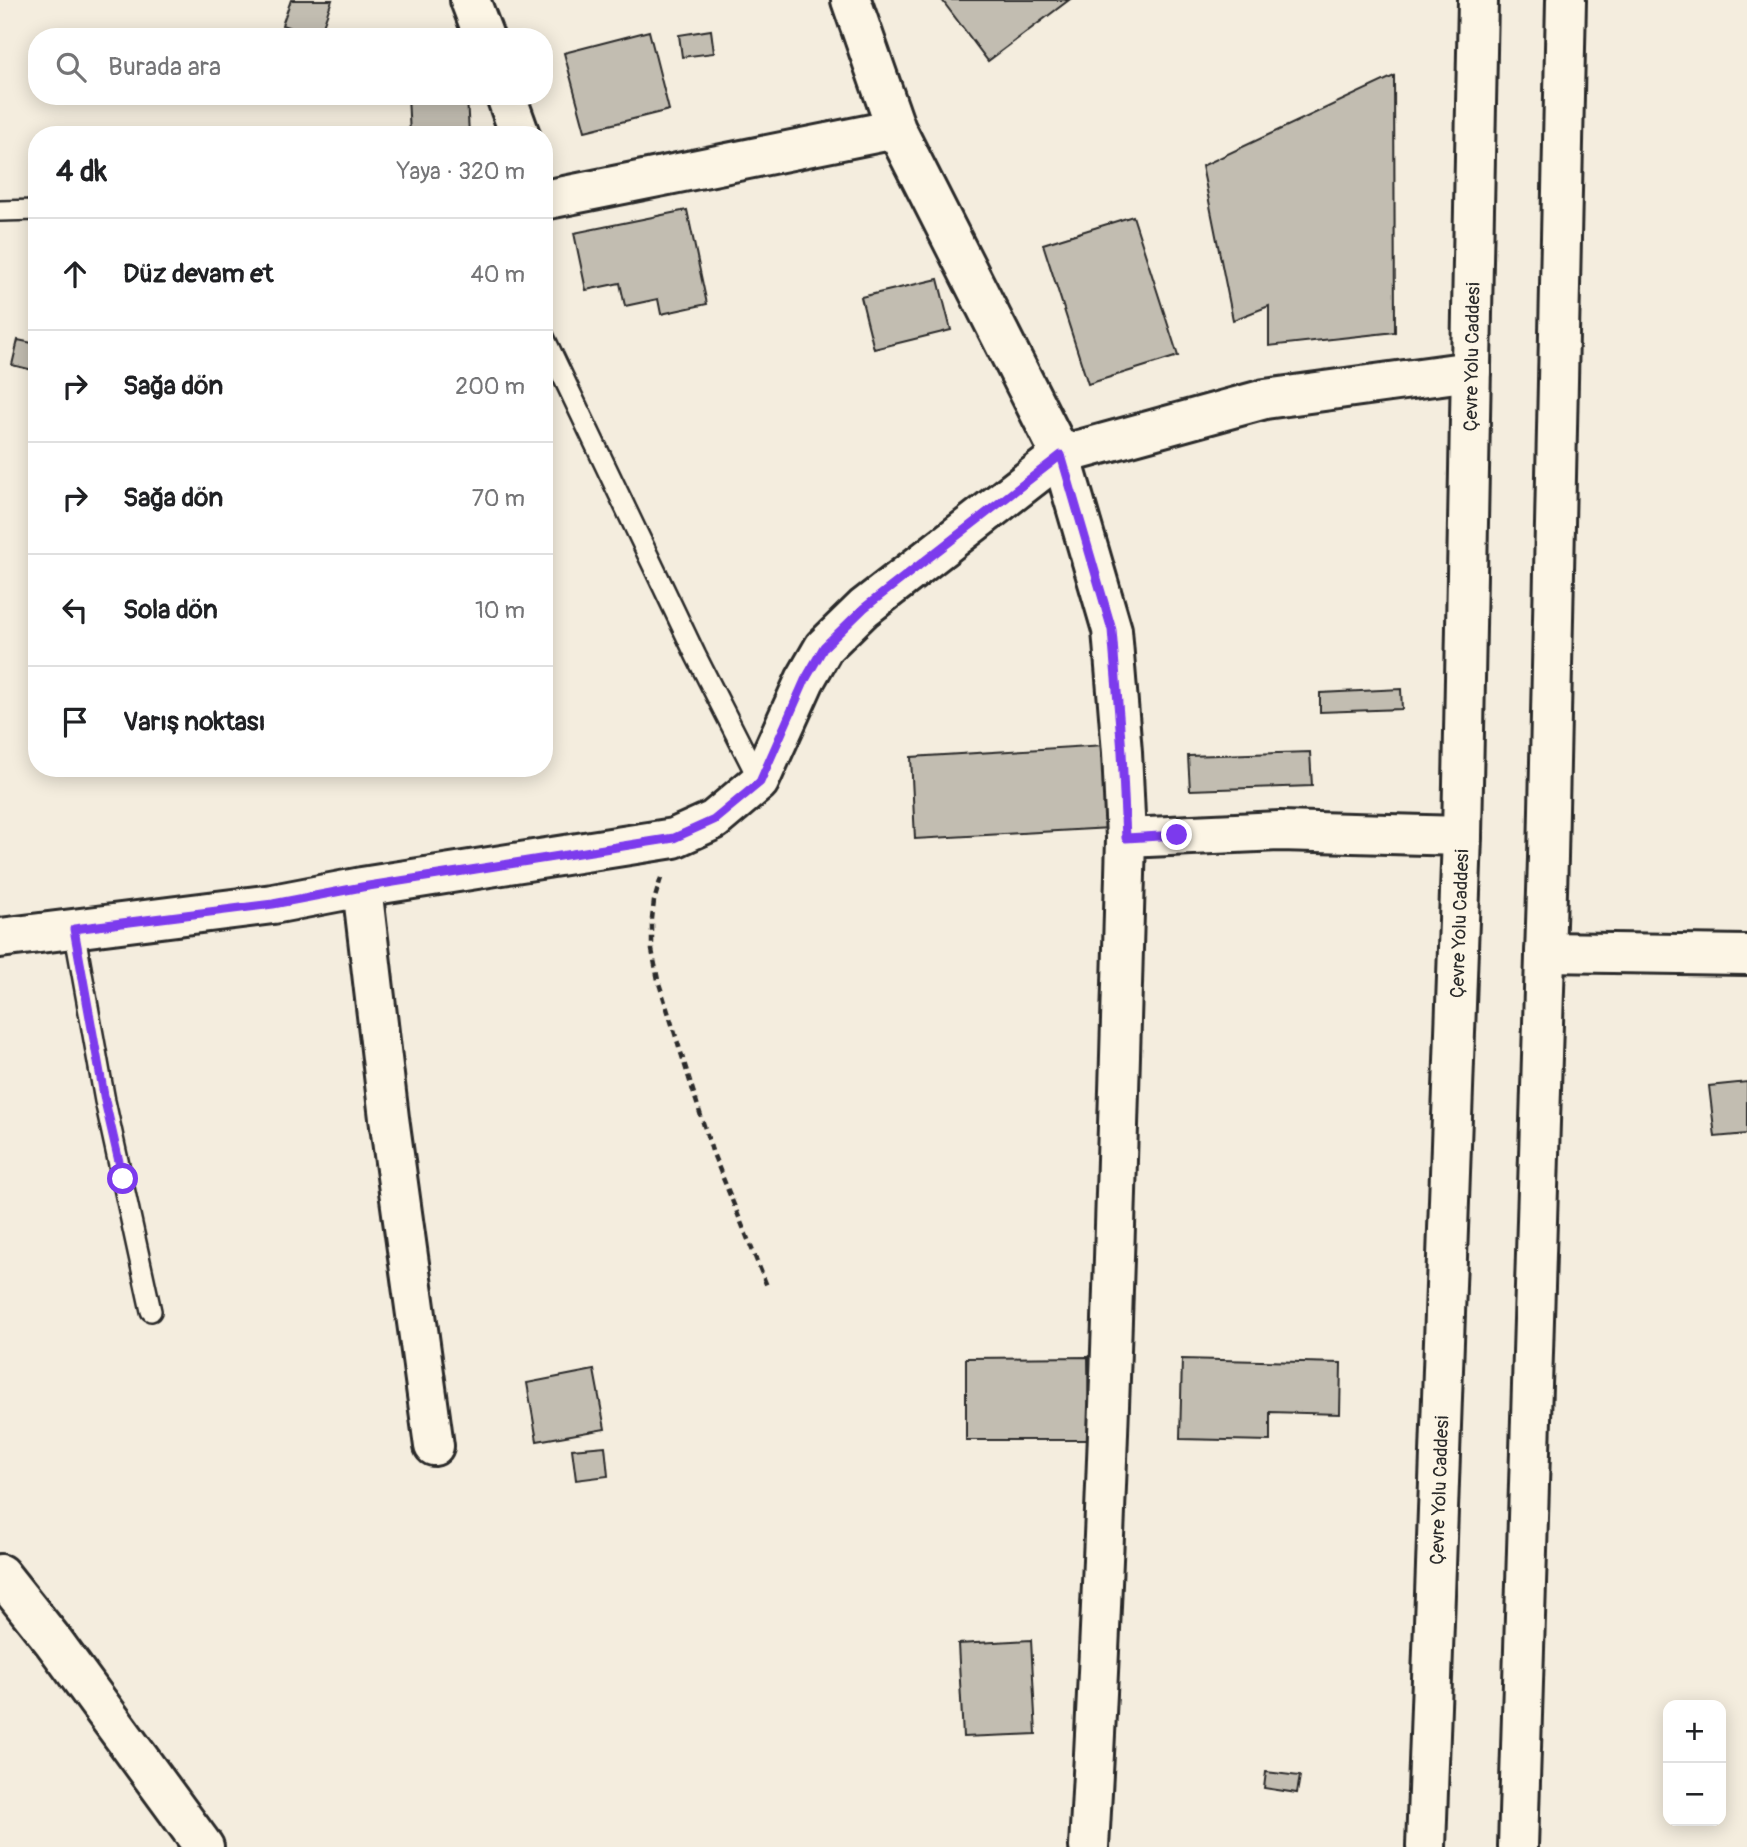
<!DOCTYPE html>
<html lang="tr">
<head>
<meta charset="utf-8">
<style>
  :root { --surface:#fff; --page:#f2f2f2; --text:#202124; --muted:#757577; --line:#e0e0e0 }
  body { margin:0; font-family:Pangolin,sans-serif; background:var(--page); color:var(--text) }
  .controls { position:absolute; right:21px; bottom:21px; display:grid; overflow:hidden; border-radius:14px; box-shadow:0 4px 18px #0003 }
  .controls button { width:63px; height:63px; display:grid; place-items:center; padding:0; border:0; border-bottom:2px solid var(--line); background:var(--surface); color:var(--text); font:35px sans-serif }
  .stop { position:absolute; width:21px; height:21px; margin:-16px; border:5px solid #7c3aed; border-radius:50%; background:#fff }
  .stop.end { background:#7c3aed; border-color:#fff; box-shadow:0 2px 7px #0008 }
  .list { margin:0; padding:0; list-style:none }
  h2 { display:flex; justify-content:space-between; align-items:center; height:91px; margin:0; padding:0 28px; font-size:30px }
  h2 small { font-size:23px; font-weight:400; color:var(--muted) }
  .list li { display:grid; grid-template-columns:46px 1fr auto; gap:21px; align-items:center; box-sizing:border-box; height:112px; padding:0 28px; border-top:2px solid var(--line) }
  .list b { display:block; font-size:26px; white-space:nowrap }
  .list em { font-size:23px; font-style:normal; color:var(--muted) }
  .icon { flex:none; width:38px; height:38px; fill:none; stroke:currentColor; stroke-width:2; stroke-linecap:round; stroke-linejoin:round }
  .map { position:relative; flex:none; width:1747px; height:1847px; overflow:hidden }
  .search { position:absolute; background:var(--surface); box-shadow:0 4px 18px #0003; left:28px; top:28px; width:525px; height:77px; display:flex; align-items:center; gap:18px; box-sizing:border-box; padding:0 24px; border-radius:28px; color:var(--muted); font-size:26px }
  .panel { position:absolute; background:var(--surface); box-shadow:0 4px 18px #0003; left:28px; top:126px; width:525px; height:651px; border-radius:28px }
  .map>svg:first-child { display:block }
</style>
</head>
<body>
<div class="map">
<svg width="1747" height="1847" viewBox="0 0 1747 1847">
  <rect width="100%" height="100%" fill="#f4edde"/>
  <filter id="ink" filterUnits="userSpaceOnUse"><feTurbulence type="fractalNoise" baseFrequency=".0143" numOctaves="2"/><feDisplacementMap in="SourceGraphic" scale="14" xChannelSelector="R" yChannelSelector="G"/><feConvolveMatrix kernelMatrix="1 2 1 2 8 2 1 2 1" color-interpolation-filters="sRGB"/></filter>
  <g filter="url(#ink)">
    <!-- building -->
    <path fill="#c2bdb1" stroke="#2b2b2b" stroke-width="2" d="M291 0H332L319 37 282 25Z
      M942 0H1069L988 61Z
      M711 30 714 53 682 57 679 35Z
      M649 31 669 110 585 131 564 53Z
      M1394 76 1395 332 1269 346V306L1233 320 1202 166Z
      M408 96H467L469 135H410Z
      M687 210 707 304 661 314 658 299 625 306 620 283 586 290 574 233Z
      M1133 216 1178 356 1088 384 1043 244Z
      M938 279 951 330 874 349 861 297Z
      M18 340 37 344V371L12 365Z
      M1401 689 1402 709 1320 712V693Z
      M1105 745 1110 828 915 839 911 757Z
      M1310 752 1312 786 1190 790 1188 756Z
      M1747 1082V1134L1715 1137 1709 1086Z
      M1088 1357 1089 1440H966V1358Z
      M1182 1359 1341 1363 1340 1414 1270 1412V1441L1180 1439Z
      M594 1370 605 1429 537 1441 527 1383Z
      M605 1446 608 1476 576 1480 572 1449Z
      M1031 1640 1036 1734 963 1737 958 1644Z
      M1266 1772 1300 1776 1297 1793 1264 1788Z"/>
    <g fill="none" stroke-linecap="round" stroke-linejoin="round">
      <!-- service casing -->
      <g stroke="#2b2b2b" stroke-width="24">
        <path id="service" d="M0 211 37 210
          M544 337 696 656 759 780
          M74 929 105 1101 151 1311"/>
      </g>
      <!-- minor casing -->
      <g stroke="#2b2b2b" stroke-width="44">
        <path id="minor" d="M470 0 484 37
          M851 0 896 129 1061 455 1112 630 1122 752 1126 838 1280 831 1462 836
          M506 96 520 135
          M544 200 896 129
          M362 887 389 1118 434 1446
          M0 938 273 904 362 887 674 838 714 820 759 782 805 680 824 647 864 608 1061 455 1265 399 1471 371
          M1545 952 1747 955
          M0 1574 54 1642 204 1847
          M1089 1847C1108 1511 1117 1174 1126 838"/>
      </g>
      <!-- trunk casing -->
      <g stroke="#2b2b2b" stroke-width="44">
        <g id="trunk">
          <path id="s1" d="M1426 1847 1462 836 1478 0"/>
          <path d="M1518 1847 1548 858 1566 0"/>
        </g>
      </g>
      <!-- path -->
      <path stroke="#2b2b2b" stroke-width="4.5" stroke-dasharray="7 5" stroke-linecap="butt" d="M661 878 654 901 652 919V950L658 980 712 1151 767 1286"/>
      <!-- service -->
      <use href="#service" stroke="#fcf5e5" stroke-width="19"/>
      <!-- minor -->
      <use href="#minor" stroke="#fcf5e5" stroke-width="38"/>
      <!-- trunk -->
      <use href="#trunk" stroke="#fcf5e5" stroke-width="38"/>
    </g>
  </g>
  <g fill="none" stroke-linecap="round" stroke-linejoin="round" filter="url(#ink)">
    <!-- route -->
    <path stroke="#7c3aed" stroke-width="9" d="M123 1179 105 1101 74 929 273 904 362 887 674 838 714 820 760 782 805 680 824 647 864 608 1061 455 1112 630 1122 752 1126 838 1177 835"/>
  </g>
  <g text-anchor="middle" stroke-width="5" stroke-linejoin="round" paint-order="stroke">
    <!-- street labels -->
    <g font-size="19" fill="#2b2b2b" stroke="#fcf5e5">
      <text dy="7" stroke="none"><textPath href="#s1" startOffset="1491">Çevre Yolu Caddesi</textPath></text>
      <text dy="7" stroke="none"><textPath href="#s1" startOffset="924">Çevre Yolu Caddesi</textPath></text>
      <text dy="7" stroke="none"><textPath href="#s1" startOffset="357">Çevre Yolu Caddesi</textPath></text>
    </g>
  </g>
</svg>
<div class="controls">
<button>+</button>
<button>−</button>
</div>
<div class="stop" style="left:123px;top:1179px"></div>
<div class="stop end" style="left:1177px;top:835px"></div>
<div class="search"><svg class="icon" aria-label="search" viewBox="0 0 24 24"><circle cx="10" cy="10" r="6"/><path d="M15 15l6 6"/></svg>Burada ara</div>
<section class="panel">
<h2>4 dk<small>Yaya · 320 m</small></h2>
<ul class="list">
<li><svg class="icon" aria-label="ahead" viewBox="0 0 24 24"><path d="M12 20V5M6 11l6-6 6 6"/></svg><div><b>Düz devam et</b></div><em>40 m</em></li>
<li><svg class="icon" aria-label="right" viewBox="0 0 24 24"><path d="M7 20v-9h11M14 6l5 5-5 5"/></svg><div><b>Sağa dön</b></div><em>200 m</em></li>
<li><svg class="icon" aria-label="right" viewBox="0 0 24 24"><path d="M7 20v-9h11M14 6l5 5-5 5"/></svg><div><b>Sağa dön</b></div><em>70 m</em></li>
<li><svg class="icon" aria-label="left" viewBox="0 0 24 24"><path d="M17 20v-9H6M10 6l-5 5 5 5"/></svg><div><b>Sola dön</b></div><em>10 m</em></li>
<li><svg class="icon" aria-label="arrive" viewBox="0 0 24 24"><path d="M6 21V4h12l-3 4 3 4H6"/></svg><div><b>Varış noktası</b></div></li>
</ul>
</section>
</div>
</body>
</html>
